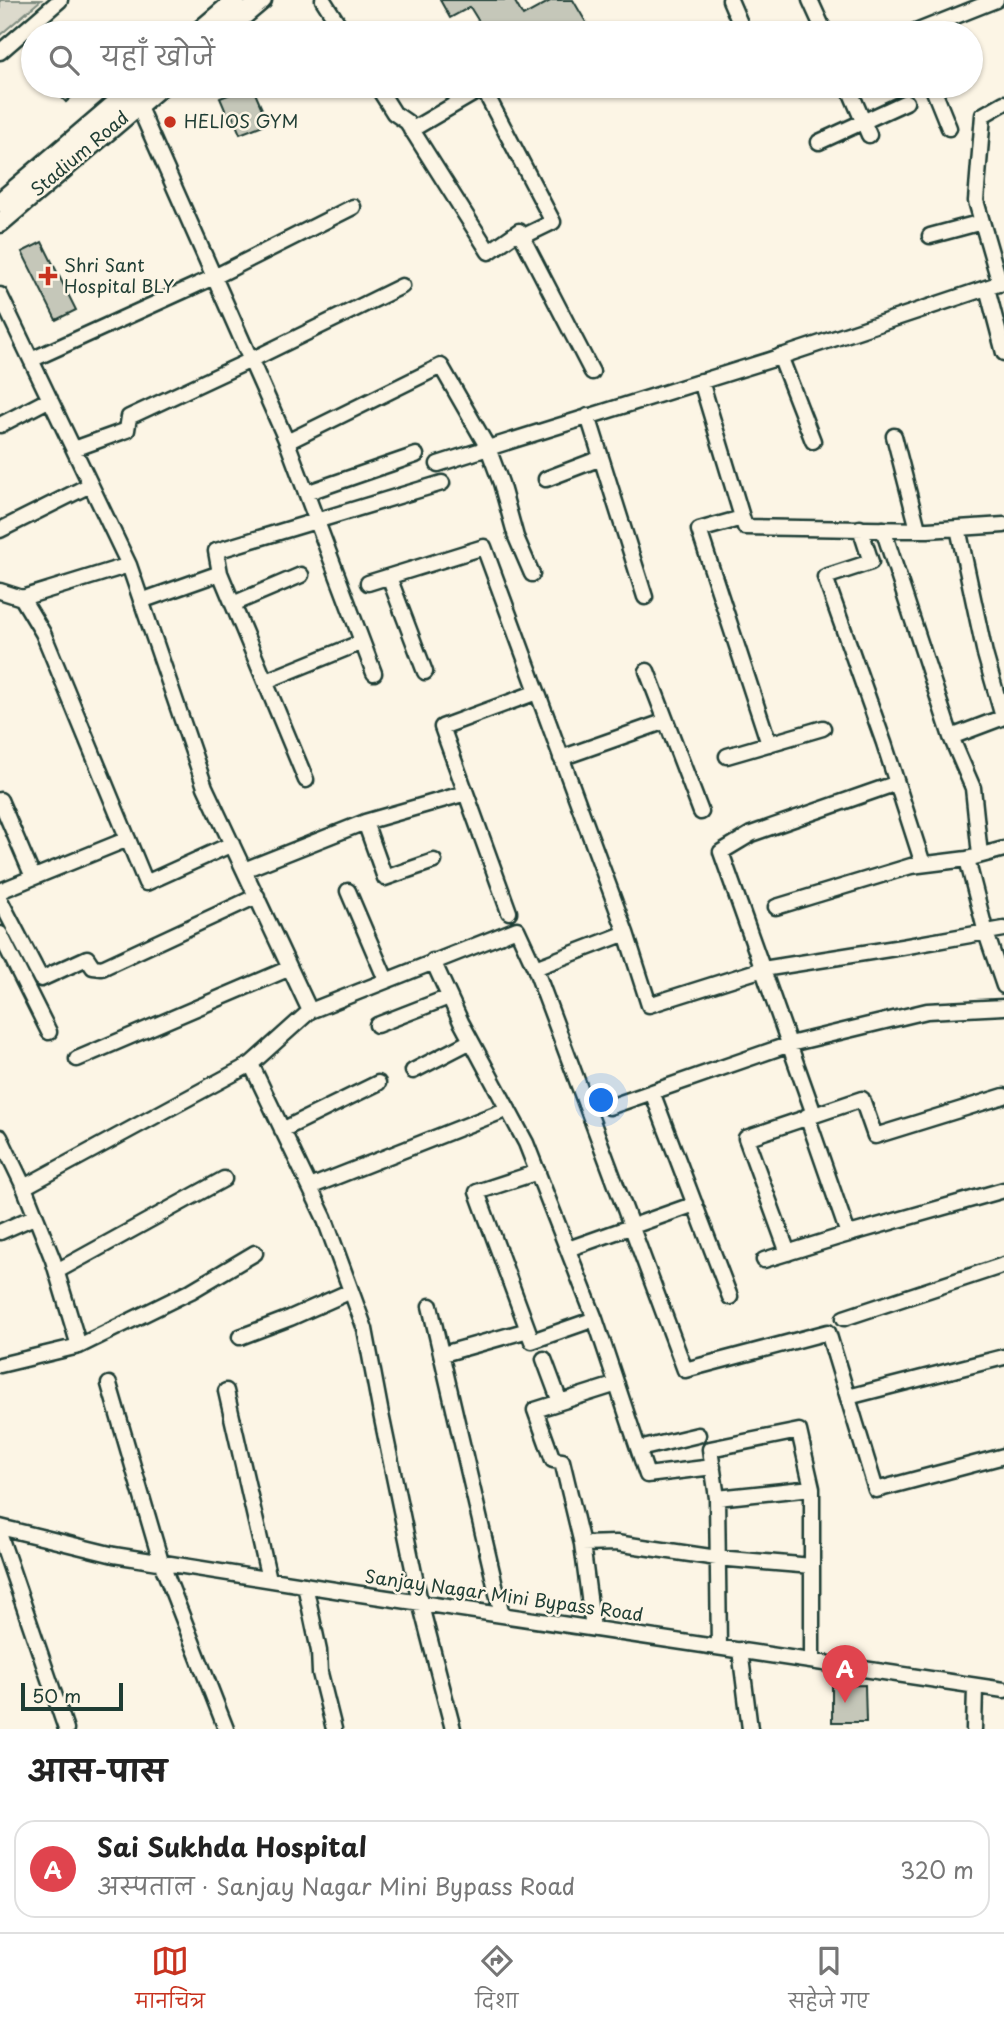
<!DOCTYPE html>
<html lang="hi">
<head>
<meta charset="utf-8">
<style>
  :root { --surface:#fff; --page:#f6f6f6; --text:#222; --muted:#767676; --line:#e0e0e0; --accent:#c8321e }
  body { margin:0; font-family:"Playpen Sans","Playpen Sans Deva",sans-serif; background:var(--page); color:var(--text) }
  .scale { position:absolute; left:21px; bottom:18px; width:102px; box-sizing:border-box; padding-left:7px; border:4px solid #1f3d34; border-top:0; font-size:19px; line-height:24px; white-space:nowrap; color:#1f3d34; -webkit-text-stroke:5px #fcf5e5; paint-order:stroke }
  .you { position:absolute; left:602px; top:1101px; width:24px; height:24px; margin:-18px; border:5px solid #fff; border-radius:50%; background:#1a73e8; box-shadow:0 0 0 10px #1a73e833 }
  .badge { display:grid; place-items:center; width:46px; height:46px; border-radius:50%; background:var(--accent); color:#fff; font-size:23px; font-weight:700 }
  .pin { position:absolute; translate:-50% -58px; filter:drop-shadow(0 2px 4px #0008) }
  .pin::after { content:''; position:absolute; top:37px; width:24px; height:21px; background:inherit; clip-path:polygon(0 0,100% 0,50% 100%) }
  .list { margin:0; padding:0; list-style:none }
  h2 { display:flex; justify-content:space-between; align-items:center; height:91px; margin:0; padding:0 28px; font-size:30px }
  h2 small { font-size:23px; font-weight:400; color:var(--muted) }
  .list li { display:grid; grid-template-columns:46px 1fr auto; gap:21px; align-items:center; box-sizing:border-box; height:98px; margin:0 14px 14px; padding:0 14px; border:2px solid var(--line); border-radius:21px }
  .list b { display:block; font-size:26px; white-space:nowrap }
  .list p { margin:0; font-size:23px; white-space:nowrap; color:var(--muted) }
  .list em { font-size:23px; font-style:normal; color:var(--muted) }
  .icon { flex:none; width:38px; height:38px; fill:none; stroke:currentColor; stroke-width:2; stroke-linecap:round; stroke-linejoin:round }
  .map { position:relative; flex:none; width:1004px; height:1729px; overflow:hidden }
  .search { position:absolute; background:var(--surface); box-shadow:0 2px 5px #0004; left:21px; right:21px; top:21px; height:77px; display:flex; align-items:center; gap:18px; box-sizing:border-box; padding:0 24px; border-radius:38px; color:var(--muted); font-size:26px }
  .sheet { height:203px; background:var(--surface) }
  nav { display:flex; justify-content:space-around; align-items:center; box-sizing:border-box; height:98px; border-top:2px solid var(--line); background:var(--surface); font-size:19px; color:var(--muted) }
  nav a { display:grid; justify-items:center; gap:4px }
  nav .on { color:var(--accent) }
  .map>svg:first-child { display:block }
</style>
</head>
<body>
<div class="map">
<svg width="1004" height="1729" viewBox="0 0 1004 1729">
  <rect width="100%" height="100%" fill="#fcf5e5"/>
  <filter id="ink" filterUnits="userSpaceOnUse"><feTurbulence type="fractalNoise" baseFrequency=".0143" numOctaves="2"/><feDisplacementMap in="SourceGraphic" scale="14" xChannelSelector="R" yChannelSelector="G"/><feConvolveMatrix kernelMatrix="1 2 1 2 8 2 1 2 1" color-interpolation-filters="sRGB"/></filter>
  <g filter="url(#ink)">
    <!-- green -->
    <path fill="#dcdacc" stroke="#7e8c80" stroke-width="2" d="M0 0H41L0 35Z"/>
    <!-- building -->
    <path fill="#c5c7b9" stroke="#1f3d34" stroke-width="2" d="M440 0H514L523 16 552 0H573L590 29 582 33H486L470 7 450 18Z
      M51 86H84L66 102Z
      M252 86 268 123 240 134 232 115 228 117 220 98Z
      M42 242 76 310 56 320 22 252Z
      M865 1685 866 1722H832V1686Z"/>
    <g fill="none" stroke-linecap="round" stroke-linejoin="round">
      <!-- minor casing -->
      <g stroke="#1f3d34" stroke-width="19">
        <path id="minor" d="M323 0 344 33
          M730 0 742 28 731 33
          M810 0 825 33
          M913 33 996 0
          M0 52 60 0
          M377 86 394 113 407 122 489 252 519 231 592 372
          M848 86 869 135
          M932 86 949 128
          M138 105 287 442 374 673
          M411 130 483 88 553 222 522 237
          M819 142 906 102
          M930 236 982 222
          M1000 284 976 201 983 115 1004 103
          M987 288 1004 353
          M0 295 129 565 205 787 310 1011
          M780 356 813 441
          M31 360 214 277 353 207
          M701 381 745 527 928 530 1004 525
          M588 416 645 597
          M0 425 50 399
          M894 436 918 529
          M287 442 441 366 488 448 770 360 1004 282
          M74 449 127 430 129 417 251 360 402 286
          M438 464 488 448 501 483 516 537 532 574
          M546 479 601 458
          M306 493 416 455
          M742 518 699 530 769 744
          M860 528 871 562 825 577 884 743 923 864
          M958 528 985 654 1003 717
          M883 529 951 737 973 788 980 855
          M0 530 90 485
          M220 573 216 551 442 483
          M389 577 425 672
          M368 583 484 547 626 933 649 1005 763 969 902 947 1004 929
          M0 591 22 598 43 633 146 883 232 844
          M22 598 129 565
          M141 601 220 573 306 780
          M233 604 301 575
          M647 671 701 812
          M266 681 362 642
          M951 737 1004 717
          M727 756 823 728
          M561 758 666 721
          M0 800 33 877
          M365 822 385 878 434 861
          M967 859 986 933 1004 986
          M244 870 365 822 466 793
          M0 891 128 839
          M348 891 386 980
          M0 900 41 979 87 958 93 967 102 968 257 896
          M776 907 911 866 967 859 1004 849
          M509 912 442 727 537 692
          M0 934 49 1032
          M433 961 461 1022 526 1143 595 1319 647 1475 713 1467
          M535 968 685 1370 828 1332 876 1490 1004 1456
          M377 1025 449 997
          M77 1059 290 968
          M251 1064 324 1217 365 1329 381 1414 420 1602 453 1729
          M413 1071 471 1041
          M652 1092 730 1297
          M609 1107 790 1044 927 1011 1004 1007
          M814 1114 721 852 751 834 897 783
          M807 1116 848 1234
          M282 1130 378 1083
          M0 1137 24 1187 53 1260 79 1346
          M538 1172 477 1192 532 1341 595 1319
          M24 1187 251 1064 310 1011 517 929 535 968 626 933
          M310 1187 508 1109
          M0 1232 36 1216
          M568 1249 695 1204
          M788 1253 746 1138 862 1099 875 1136 1004 1096
          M764 1260 842 1236 1004 1190
          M57 1271 224 1179
          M430 1306 502 1615
          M844 1318 1004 1265
          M240 1337 290 1318 351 1291
          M443 1354 528 1330
          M544 1359 560 1402
          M0 1365 79 1346 191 1291 255 1253
          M109 1384 161 1562 226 1729
          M226 1391 269 1579
          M848 1397 1004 1357
          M639 1449 698 1435
          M717 1498 812 1488
          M0 1527 114 1555 354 1593 1004 1690
          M0 1536 66 1729
          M582 1544 616 1543 717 1558 812 1566
          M305 1585 319 1651 320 1673 334 1729
          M593 1628 582 1544 562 1461 553 1460 535 1410 617 1384
          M719 1647 717 1498 710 1449 799 1431 812 1488V1661
          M740 1650 750 1729
          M974 1729 975 1686"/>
      </g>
      <!-- major casing -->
      <g stroke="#1f3d34" stroke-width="23">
        <path id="major" d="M197 33 236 0
          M223 33 262 0
          M0 202 136 86
          M0 223 161 86"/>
      </g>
      <!-- minor -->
      <use href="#minor" stroke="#fcf5e5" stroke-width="14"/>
      <!-- major -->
      <use href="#major" stroke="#fcf5e5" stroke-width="18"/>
    </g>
  </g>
  <!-- markers -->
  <g fill="#c8321e" stroke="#fcf5e5" stroke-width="2.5">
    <circle cx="170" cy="122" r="7"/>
    <path d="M44.5 265.5h7v7h7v7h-7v7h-7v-7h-7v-7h7z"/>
  </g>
  <g text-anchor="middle" stroke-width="5" stroke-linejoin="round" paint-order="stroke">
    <!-- poi labels -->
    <g font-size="18" fill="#1f3d34" stroke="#fcf5e5" text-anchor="start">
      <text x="184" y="128">HELIOS GYM</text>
      <text x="64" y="272">Shri Sant<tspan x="64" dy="21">Hospital BLY</tspan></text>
    </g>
    <!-- street labels -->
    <g font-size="18" fill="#1f3d34" stroke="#fcf5e5">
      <text transform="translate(80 154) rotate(-40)" y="6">Stadium Road</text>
      <text transform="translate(504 1596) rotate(8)" y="6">Sanjay Nagar Mini Bypass Road</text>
    </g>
  </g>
</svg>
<div class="scale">50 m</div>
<div class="you"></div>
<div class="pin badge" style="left:845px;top:1703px;background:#e0444e">A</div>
<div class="search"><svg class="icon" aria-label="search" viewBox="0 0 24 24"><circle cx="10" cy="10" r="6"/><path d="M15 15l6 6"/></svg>यहाँ खोजें</div>
</div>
<section class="sheet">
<h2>आस-पास<small></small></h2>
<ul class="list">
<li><span class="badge" style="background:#e0444e">A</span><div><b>Sai Sukhda Hospital</b><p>अस्पताल · Sanjay Nagar Mini Bypass Road</p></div><em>320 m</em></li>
</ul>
</section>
<nav>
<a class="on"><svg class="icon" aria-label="map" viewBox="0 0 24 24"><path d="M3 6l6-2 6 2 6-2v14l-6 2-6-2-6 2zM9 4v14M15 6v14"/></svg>मानचित्र</a>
<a><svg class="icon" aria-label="directions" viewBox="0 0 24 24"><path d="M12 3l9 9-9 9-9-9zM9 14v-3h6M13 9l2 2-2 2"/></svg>दिशा</a>
<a><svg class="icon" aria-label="saved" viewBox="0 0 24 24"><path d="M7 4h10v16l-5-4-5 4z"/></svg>सहेजे गए</a>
</nav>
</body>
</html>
